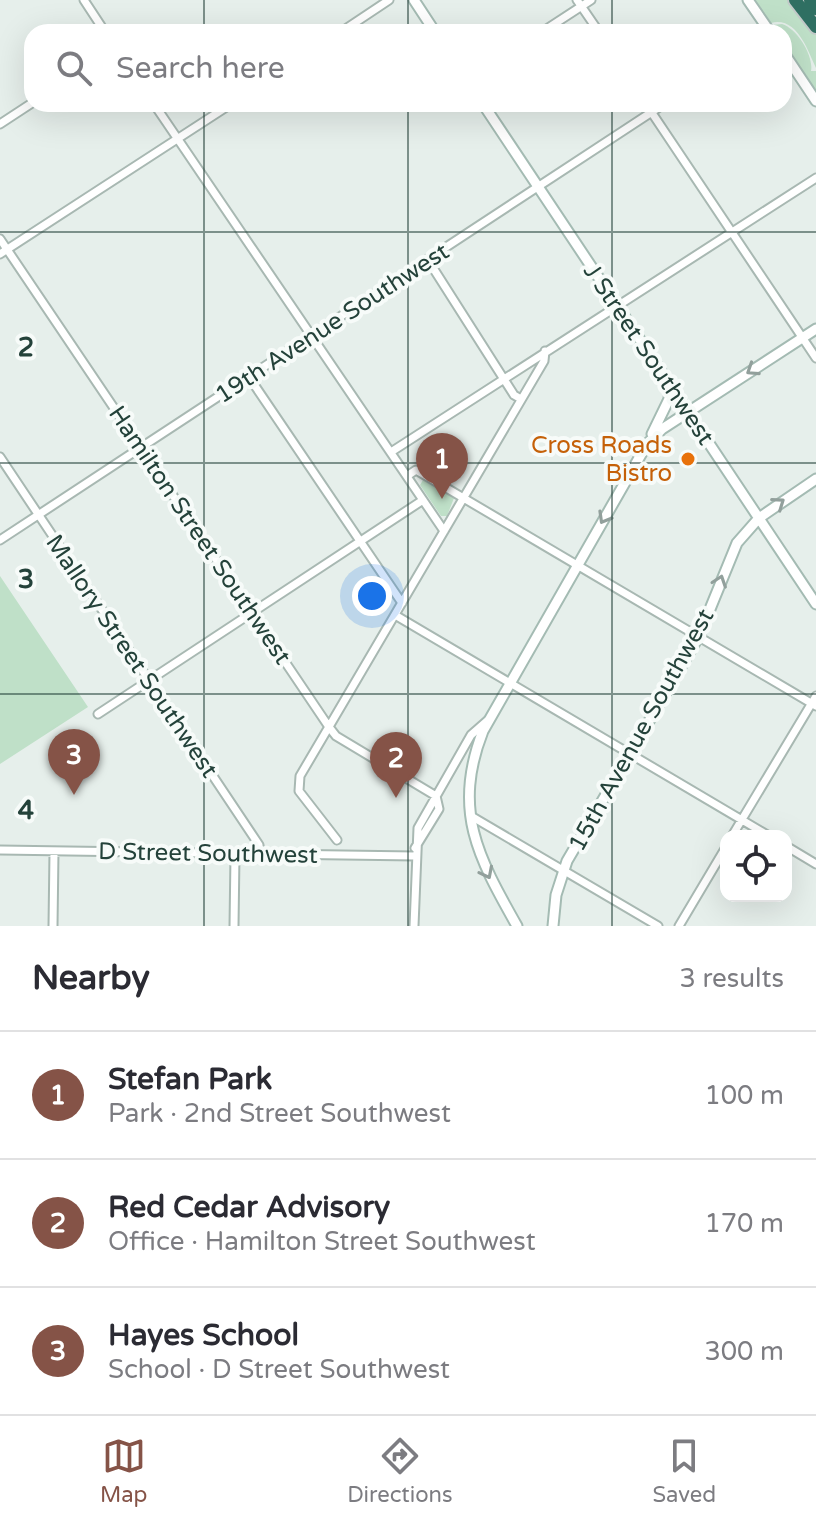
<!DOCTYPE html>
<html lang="en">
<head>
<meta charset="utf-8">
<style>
  :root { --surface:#fff; --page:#f7f7f7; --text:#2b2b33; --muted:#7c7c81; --line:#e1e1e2; --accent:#855347 }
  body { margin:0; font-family:"Varela Round",sans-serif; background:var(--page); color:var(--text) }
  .controls { position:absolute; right:24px; bottom:24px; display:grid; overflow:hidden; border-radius:16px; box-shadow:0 8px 32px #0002 }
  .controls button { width:72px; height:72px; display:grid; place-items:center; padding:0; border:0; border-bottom:2px solid var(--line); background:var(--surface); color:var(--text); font:40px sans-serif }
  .you { position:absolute; left:372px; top:596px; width:28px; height:28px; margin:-20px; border:6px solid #fff; border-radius:50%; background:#1a73e8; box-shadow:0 0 0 12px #1a73e833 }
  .badge { display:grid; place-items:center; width:52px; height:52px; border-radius:50%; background:var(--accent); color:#fff; font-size:26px; font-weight:700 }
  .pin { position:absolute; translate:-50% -66px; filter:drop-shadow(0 2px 4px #0008) }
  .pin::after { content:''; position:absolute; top:42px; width:28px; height:24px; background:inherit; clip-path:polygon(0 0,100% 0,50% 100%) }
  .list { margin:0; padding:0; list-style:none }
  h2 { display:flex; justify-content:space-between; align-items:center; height:104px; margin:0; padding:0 32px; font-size:34px }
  h2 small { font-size:26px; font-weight:400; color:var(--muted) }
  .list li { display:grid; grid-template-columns:52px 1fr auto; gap:24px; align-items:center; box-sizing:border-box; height:128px; padding:0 32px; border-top:2px solid var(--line) }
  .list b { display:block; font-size:30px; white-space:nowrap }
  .list p { margin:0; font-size:26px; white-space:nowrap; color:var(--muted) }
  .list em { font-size:26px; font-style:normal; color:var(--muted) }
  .icon { flex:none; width:44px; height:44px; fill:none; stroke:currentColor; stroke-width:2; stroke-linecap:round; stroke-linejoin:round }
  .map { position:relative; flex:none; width:816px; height:926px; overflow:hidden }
  .search { position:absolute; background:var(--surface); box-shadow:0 8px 32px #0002; left:24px; right:24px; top:24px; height:88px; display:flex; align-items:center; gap:20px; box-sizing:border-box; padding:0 28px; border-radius:24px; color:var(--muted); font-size:30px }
  .sheet { height:488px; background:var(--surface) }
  nav { display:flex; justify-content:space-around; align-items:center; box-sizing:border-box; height:112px; border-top:2px solid var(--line); background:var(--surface); font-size:22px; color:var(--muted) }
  nav a { display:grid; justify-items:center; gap:4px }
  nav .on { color:var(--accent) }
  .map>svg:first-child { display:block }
</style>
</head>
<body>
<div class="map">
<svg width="816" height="926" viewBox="0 0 816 926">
  <rect width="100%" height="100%" fill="#e6efeb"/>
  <!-- green -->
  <path fill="#bfe0c8" d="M755 0H792L816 33V68C808 51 797 16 771 23Z
    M782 24C798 29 814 57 811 71H816V91L784 43V32H777L772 25Z
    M423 480 454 498 447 516H441L420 485Z
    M0 576 88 707 0 764Z"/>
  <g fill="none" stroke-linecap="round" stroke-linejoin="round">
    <!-- street casing -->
    <g stroke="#a8b8b2" stroke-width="11">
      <path id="street" d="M84 0 105 32
        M577 0 599 32
        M341 32 389 0
        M542 32 591 0
        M154 104 444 531
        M646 104 816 358
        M0 124 32 103
        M0 239 329 727 336 736 436 796 439 809 415 848
        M0 254 231 104
        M428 260 514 395 521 399
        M249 377 402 603
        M391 452 816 178
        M0 457 259 845 260 855
        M407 476 416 470 816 706
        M0 540 664 104
        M395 615 769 836
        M98 714 423 500
        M471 816 658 926
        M732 836 816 696
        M337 840 299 791 300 776 544 361 545 351
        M786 846 816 864
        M0 850 415 856
        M53 926 54 852
        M234 926 235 855
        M414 926 418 828 471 735 487 721
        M679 926 726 847"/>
    </g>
    <!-- secondary casing -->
    <g stroke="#a4bbb3" stroke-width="13">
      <path id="secondary" d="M414 0 435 32
        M748 0 770 32
        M784 53 816 101
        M483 104 816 604
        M652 434 669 399 670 385
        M517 926C478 857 452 810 483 731L647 444 662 429 816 329
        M553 926 556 895 567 861 699 636 737 543 759 518 816 479"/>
    </g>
    <!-- highway casing -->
    <g stroke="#c2cac8" stroke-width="16">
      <path id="highway" d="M795 0 816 27
        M810 0 816 9"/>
    </g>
    <!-- street -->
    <use href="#street" stroke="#fff" stroke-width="7"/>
    <!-- secondary -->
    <use href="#secondary" stroke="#fff" stroke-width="9"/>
    <!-- highway -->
    <use href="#highway" stroke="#2f6f62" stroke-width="12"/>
  </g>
  <!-- one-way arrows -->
  <defs><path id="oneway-chevron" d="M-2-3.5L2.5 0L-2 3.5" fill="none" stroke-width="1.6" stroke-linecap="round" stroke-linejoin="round" transform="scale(2)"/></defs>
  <g stroke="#92a09c">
    <use href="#oneway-chevron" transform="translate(752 370) rotate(147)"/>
    <use href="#oneway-chevron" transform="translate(779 503) rotate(-35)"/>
    <use href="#oneway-chevron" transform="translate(604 518) rotate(120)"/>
    <use href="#oneway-chevron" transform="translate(720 581) rotate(-71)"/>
    <use href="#oneway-chevron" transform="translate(487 873) rotate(63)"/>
  </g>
  <!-- grid -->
  <path fill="none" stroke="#24423a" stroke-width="2" stroke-opacity="0.55" d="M204 0V32M408 0V32M612 0V32M204 104V926M408 104V926M612 104V926M0 232H816M0 463H816M0 694H816"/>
  <!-- markers -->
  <circle fill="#e8710a" stroke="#f7fbf9" stroke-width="3" cx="688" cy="459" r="8"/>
  <g text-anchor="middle" stroke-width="8" stroke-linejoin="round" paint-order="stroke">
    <!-- street labels -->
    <g font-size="24" fill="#24423a" stroke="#f7fbf9">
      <text transform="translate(332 323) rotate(-33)" y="8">19th Avenue Southwest</text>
      <text transform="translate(649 354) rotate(56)" y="8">J Street Southwest</text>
      <text transform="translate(200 535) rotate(56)" y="8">Hamilton Street Southwest</text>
      <text transform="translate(132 656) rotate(56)" y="8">Mallory Street Southwest</text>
      <text transform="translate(641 730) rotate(-61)" y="8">15th Avenue Southwest</text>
      <text transform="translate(208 853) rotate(1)" y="8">D Street Southwest</text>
    </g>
    <!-- food labels -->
    <g font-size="24" fill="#c56008" stroke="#f7fbf9" text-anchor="end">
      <text x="672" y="453">Cross Roads<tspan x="672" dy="28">Bistro</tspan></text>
    </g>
  </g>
  <g font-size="26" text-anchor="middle" font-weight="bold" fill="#24423a" stroke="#f7fbf9" stroke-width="8" stroke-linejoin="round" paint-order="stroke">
    <text x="26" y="356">2</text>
    <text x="26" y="588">3</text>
    <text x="26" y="819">4</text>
  </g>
</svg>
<div class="controls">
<button><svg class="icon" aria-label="locate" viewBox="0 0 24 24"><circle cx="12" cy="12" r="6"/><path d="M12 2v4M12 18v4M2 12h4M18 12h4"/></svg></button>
</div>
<div class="you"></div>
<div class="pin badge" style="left:442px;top:499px">1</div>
<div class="pin badge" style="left:396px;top:798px">2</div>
<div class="pin badge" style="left:74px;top:795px">3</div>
<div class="search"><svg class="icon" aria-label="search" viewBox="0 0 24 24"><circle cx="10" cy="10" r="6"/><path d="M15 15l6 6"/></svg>Search here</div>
</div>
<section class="sheet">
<h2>Nearby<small>3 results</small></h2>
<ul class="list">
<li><span class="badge">1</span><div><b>Stefan Park</b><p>Park · 2nd Street Southwest</p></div><em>100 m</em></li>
<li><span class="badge">2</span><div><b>Red Cedar Advisory</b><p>Office · Hamilton Street Southwest</p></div><em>170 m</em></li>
<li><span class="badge">3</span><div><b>Hayes School</b><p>School · D Street Southwest</p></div><em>300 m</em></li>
</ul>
</section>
<nav>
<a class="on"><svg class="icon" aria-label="map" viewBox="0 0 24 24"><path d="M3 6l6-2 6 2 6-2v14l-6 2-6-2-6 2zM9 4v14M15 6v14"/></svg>Map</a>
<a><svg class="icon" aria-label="directions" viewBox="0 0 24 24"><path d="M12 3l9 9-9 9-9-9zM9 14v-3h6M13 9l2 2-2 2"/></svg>Directions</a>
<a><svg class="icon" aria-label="saved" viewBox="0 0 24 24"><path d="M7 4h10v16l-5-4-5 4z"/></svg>Saved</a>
</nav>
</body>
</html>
